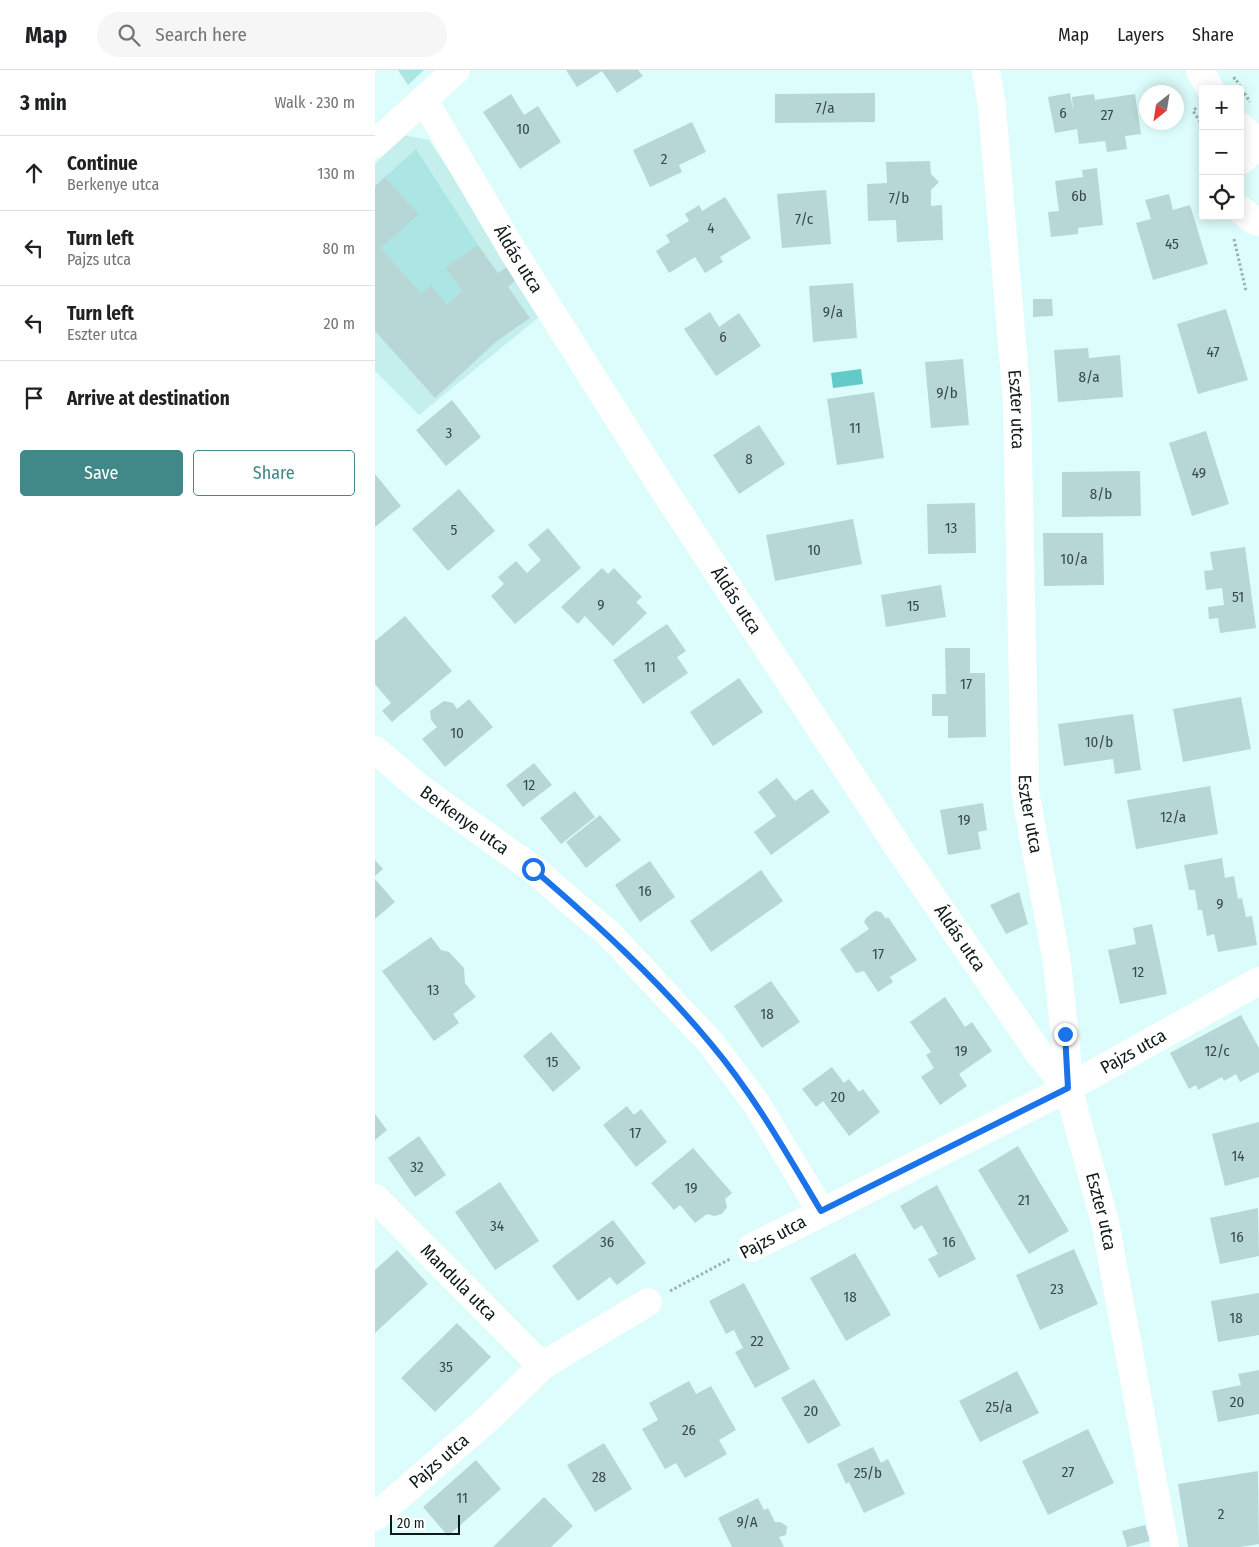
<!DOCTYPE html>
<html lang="en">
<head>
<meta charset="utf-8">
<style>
  :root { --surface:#fff; --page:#f6f6f6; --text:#202124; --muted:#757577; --line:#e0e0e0; --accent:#418988 }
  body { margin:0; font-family:"Fira Sans Condensed",sans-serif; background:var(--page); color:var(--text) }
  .controls { position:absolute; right:15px; top:15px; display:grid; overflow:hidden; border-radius:5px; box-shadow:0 2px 12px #0003 }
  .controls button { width:45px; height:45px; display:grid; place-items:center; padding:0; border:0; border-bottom:1px solid var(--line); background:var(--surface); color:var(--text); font:25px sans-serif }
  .compass { position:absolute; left:764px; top:15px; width:45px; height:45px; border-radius:50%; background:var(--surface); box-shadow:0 2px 12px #0003; rotate:210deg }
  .scale { position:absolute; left:15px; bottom:12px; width:70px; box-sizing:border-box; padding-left:5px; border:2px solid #0e1a1a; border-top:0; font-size:14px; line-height:18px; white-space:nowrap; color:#0e1a1a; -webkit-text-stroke:4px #fff; paint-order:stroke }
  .stop { position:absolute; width:15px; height:15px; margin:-11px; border:4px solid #1a73e8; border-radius:50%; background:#fff }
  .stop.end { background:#1a73e8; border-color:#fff; box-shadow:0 1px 5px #0008 }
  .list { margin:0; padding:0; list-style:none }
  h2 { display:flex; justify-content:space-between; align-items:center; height:65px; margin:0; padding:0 20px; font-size:21px }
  h2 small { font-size:16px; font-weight:400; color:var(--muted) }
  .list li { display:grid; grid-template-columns:32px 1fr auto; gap:15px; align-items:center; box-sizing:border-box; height:75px; padding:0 20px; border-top:1px solid var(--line) }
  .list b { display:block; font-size:19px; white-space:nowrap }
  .list p { margin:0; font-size:16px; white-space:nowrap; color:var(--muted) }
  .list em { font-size:16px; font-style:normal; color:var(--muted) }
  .actions { display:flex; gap:10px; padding:15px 20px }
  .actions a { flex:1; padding:11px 0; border:1px solid var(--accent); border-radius:5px; text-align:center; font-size:18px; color:var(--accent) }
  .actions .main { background:var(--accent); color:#fff }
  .icon { flex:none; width:28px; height:28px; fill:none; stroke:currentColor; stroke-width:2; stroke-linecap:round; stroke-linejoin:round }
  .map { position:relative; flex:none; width:884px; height:1477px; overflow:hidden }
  header { display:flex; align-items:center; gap:30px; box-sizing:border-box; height:70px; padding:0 25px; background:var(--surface); border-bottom:1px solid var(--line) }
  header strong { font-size:24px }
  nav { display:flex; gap:28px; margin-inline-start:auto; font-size:18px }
  .search { width:350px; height:45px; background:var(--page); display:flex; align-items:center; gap:12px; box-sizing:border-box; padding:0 18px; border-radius:28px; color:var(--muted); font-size:19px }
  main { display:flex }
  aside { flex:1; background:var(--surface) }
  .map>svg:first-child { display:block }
</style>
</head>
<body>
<header>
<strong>Map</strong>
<div class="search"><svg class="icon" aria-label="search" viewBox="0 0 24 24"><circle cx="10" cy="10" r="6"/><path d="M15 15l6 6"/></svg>Search here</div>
<nav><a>Map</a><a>Layers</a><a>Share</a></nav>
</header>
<main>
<aside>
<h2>3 min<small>Walk · 230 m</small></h2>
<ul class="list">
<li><svg class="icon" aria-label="ahead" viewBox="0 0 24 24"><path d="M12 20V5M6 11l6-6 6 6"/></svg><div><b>Continue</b><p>Berkenye utca</p></div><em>130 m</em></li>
<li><svg class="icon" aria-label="left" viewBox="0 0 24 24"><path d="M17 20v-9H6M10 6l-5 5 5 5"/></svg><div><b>Turn left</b><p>Pajzs utca</p></div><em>80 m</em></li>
<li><svg class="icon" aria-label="left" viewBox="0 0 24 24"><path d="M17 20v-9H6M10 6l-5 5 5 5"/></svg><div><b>Turn left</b><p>Eszter utca</p></div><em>20 m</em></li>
<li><svg class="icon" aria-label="arrive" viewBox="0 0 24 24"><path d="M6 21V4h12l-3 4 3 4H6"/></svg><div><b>Arrive at destination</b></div></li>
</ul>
<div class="actions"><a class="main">Save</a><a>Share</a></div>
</aside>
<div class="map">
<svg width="884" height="1477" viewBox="0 0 884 1477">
  <rect width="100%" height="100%" fill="#dcfdfb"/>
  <!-- built -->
  <path fill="#c5efed" d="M28 65 54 70 169 243 44 345 0 301V94Z"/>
  <!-- green -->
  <path fill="#abe6e4" d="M23 0H49L33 15Z
    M41 79 103 175 71 198 87 221 72 234 56 215 46 223 6 178 43 144 10 107Z"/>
  <!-- water -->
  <path fill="#63cac8" d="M486 299 488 314 458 318 456 303Z"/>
  <!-- building -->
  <path fill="#b7d7d6" d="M191 0H263L268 6 242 23 227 1 202 17Z
    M500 23V52L400 53V24Z
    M695 23 698 40 697 27 719 24 720 30 760 24 766 64 750 66 752 79 732 82 730 71 704 74 702 59 680 63 673 27Z
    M136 24 149 45 163 36 186 72 145 99 108 42Z
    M317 52 331 82 304 95 307 102 275 117 258 80Z
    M555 91 556 104 564 112 556 120V136L567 135 568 170 522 172 521 150 493 151 492 114 512 113 511 92Z
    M722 98 728 155 703 158V164L676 167 673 142 684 141 680 111 708 107 707 100Z
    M10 107 44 144 6 178 46 223 56 215 72 234 87 221 70 198 103 175 123 203 132 197 141 210 133 217 155 248 122 271 60 328 0 261V116Z
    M451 120 456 174 407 178 402 124Z
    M794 124 798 140 815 135 833 194 778 210 761 153 776 149 770 130Z
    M350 127 376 168 345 187 348 192 330 203 320 187 294 203 281 181 295 172 291 165 314 151 310 144 324 135 327 141Z
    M478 213 482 268 438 272 434 216Z
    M658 229H677L678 246 658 247Z
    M851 239 873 310 823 324 802 254Z
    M335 242 344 257 364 243 386 276 341 306 309 259Z
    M713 278 714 288 745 285 748 327 683 332 679 280Z
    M588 289 594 355 556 358 550 292Z
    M499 322 509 388 462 395 452 329Z
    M77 330 106 367 71 396 41 360Z
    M384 355 410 394 364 424 338 385Z
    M831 361 854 434 817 446 794 373Z
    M765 401 766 446 687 447V402Z
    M0 404 26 436 0 457Z
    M84 419 120 461 73 501 37 459Z
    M600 433 601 483 553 484 552 434Z
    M478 449 487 494 400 511 391 465Z
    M173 458 206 498 140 554 116 526 129 514 123 507 141 491 152 503 166 490 153 475Z
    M668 463H728L729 515 669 516Z
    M870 477 881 558 845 563 843 548 834 549 833 537 849 535 847 518 831 520 829 501 838 500 835 482Z
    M227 498 233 504 239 498 267 527 261 532 272 543 238 576 210 546 203 554 186 537Z
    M566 515 571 547 511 557 506 525Z
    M30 546 77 601 17 652 7 641 16 633 0 614V571Z
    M292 554 311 581 302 587 313 603 268 634 238 590Z
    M570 578H595V603H610L611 667 573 668V646H557V624H571Z
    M364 608 388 642 338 676 315 642Z
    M866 627 876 679 808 692 798 639Z
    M94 629 118 657 70 697 47 669 62 657 56 650 55 641 69 631 78 633 82 639Z
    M758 644 766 700 740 704 738 689 689 696 683 654Z
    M159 693 177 715 148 737 131 715Z
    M402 708 420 731 437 719 455 742 396 785 379 762 401 746 383 722Z
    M835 716 843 764 761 779 752 730Z
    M200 721 220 747 186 774 165 748Z
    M608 733 612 760 603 762 606 779 573 785 565 740Z
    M225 745 246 770 211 798 191 772Z
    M847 788 850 808 859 806 863 829 867 828 871 847 877 846 882 875 843 882 839 864 832 866 827 840H823L820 820H814L809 795Z
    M0 790 8 799 0 806Z
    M275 791 300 827 265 852 240 815Z
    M386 800 408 831 336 882 315 851Z
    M0 809 20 832 0 849Z
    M644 822 653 854 631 864 615 835Z
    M500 841 506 842 511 849 513 847 542 890 515 907 518 912 503 922 489 901 481 903 465 879 494 859 489 852 491 848Z
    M777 854 792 924 745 934 733 880 761 874 758 858Z
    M56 867 66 880 74 882 89 898 90 913 101 927 78 944 84 953 59 971 7 901Z
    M396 911 425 952 387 978 359 936Z
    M570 927 590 957 597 952 617 981 584 1004 592 1016 565 1035 546 1007 559 998 551 985 556 982 535 952Z
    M866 945 884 978V1002L865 1012 861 1004 849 1011 847 1007 823 1020 821 1015 814 1019 795 983Z
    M176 962 206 998 178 1022 148 986Z
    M457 997 469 1013 474 1009 484 1022 488 1019 505 1042 474 1066 448 1031 441 1037 427 1019Z
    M252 1036 259 1045 266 1039 292 1072 261 1097 228 1055Z
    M0 1044 12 1060 0 1070Z
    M884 1052V1107L850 1116 837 1064Z
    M44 1066 71 1105 40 1127 13 1088Z
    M643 1076 694 1161 654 1184 603 1100Z
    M318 1078 357 1123 350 1129 352 1137 347 1144 339 1146 332 1144 320 1153 305 1135 299 1140 276 1113Z
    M125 1112 164 1171 120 1200 80 1142Z
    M562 1115 601 1189 564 1208 553 1189 563 1184 547 1155 539 1160 525 1136Z
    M883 1138 884 1186 845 1194 835 1148Z
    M238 1150 271 1193 242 1215 235 1207 203 1231 177 1196Z
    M699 1179 723 1234 665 1260 641 1205Z
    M22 1180 53 1214 0 1263V1200Z
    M480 1183 516 1245 471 1271 435 1208Z
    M369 1213 415 1299 380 1318 360 1282 368 1278 359 1260 351 1264 334 1231Z
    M884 1223V1265L843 1272 836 1231Z
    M82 1253 116 1287 60 1342 26 1308Z
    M884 1300V1344L843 1352 837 1321 866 1315 863 1304Z
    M642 1301 664 1343 605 1372 584 1331Z
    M439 1309 466 1355 433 1374 406 1328Z
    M314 1311 321 1324 336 1316 361 1360 344 1370 352 1384 310 1408 301 1393 290 1399 267 1359 283 1350 274 1333Z
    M713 1359 739 1413 673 1445 647 1391Z
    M229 1373 257 1419 220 1442 192 1395Z
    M498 1377 506 1393 513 1389 530 1424 489 1443 474 1412 471 1414 462 1394Z
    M101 1390 126 1419 73 1466 48 1437Z
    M883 1401 884 1474 865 1477H813L803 1414Z
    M169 1427 198 1456 176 1477H118Z
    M383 1428 389 1440 393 1438 400 1452H405L412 1456 411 1465 404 1467 409 1477H357L343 1448Z
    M770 1455 775 1471 752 1477 747 1461Z"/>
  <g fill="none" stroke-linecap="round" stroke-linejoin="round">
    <!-- path -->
    <path stroke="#99b3b2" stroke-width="3" stroke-dasharray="2.5 2.5" stroke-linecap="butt" d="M858 9 860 8 875 32
      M821 38 818 41 828 56
      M859 169 871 221
      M295 1221 355 1189"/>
    <!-- street -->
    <g stroke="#fff" stroke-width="28">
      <path id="s1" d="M611 0 617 37 642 332 650 721 682 892 692 988 693 1018 730 1152 790 1477"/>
      <path d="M825 0 835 19"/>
      <path id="s2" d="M49 30 139 183 283 411 527 783 665 985 693 1018"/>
      <path d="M865 56 884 74"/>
      <path id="s3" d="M0 680 46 719 158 799 235 865 336 973 381 1033 446 1141"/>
      <path id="s4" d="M0 1128 167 1296"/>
      <path id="s5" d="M376 1178 693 1018 884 911"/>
      <path id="s6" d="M0 1447 116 1346 167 1296 273 1232"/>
    </g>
    <!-- secondary -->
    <path stroke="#fff" stroke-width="28" d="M0 74 81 0
      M865 91 876 82 884 79
      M865 139 878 150 884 152"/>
  </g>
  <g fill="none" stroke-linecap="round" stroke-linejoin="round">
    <!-- route -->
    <path stroke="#1a73e8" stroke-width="6" d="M158 799C221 853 283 910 336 974 379 1025 412 1084 446 1141L693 1018 690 964"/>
  </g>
  <g text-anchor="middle" stroke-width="4" stroke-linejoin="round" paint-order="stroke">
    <!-- number labels -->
    <g font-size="15" fill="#384949">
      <text x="450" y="43">7/a</text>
      <text x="688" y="48">6</text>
      <text x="732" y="50">27</text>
      <text x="148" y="64">10</text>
      <text x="289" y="94">2</text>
      <text x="704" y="131">6b</text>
      <text x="524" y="133">7/b</text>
      <text x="429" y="154">7/c</text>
      <text x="336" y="163">4</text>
      <text x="797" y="179">45</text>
      <text x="458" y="247">9/a</text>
      <text x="348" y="272">6</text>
      <text x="838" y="287">47</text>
      <text x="714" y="312">8/a</text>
      <text x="572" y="328">9/b</text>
      <text x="480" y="363">11</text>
      <text x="74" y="368">3</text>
      <text x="374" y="394">8</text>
      <text x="824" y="408">49</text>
      <text x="726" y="429">8/b</text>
      <text x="576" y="463">13</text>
      <text x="79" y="465">5</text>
      <text x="439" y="485">10</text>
      <text x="699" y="494">10/a</text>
      <text x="863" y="532">51</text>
      <text x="226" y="540">9</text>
      <text x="538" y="541">15</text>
      <text x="275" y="602">11</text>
      <text x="591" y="619">17</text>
      <text x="82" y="668">10</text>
      <text x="724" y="677">10/b</text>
      <text x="154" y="720">12</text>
      <text x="798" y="752">12/a</text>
      <text x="589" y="755">19</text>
      <text x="270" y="826">16</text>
      <text x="845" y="839">9</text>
      <text x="503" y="889">17</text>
      <text x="763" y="907">12</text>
      <text x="58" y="925">13</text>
      <text x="392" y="949">18</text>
      <text x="586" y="986">19</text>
      <text x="842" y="986">12/c</text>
      <text x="177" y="997">15</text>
      <text x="463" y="1032">20</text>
      <text x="260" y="1068">17</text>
      <text x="863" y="1091">14</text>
      <text x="42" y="1102">32</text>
      <text x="316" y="1123">19</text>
      <text x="649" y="1135">21</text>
      <text x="122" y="1161">34</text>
      <text x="862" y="1172">16</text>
      <text x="232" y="1177">36</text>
      <text x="574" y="1177">16</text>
      <text x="682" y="1224">23</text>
      <text x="475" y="1232">18</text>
      <text x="861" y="1253">18</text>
      <text x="382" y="1276">22</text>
      <text x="71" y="1302">35</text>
      <text x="862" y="1337">20</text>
      <text x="624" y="1342">25/a</text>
      <text x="436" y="1346">20</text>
      <text x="314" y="1365">26</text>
      <text x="693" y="1407">27</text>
      <text x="493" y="1408">25/b</text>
      <text x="224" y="1412">28</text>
      <text x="87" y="1433">11</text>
      <text x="846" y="1449">2</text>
      <text x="372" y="1457">9/A</text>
    </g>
    <!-- street labels -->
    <g font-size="18" fill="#0e1a1a" stroke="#fff">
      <text dy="6" stroke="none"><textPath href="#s2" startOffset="185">Áldás utca</textPath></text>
      <text dy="6" stroke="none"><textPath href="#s1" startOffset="341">Eszter utca</textPath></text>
      <text dy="6" stroke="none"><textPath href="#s2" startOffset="590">Áldás utca</textPath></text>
      <text dy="6" stroke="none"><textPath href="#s1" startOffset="746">Eszter utca</textPath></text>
      <text dy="6" stroke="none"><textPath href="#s3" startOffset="114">Berkenye utca</textPath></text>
      <text dy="6" stroke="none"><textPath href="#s2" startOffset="995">Áldás utca</textPath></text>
      <text dy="6" stroke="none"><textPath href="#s5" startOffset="430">Pajzs utca</textPath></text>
      <text dy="6" stroke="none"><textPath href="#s1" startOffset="1151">Eszter utca</textPath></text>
      <text transform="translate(398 1167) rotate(-28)" y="6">Pajzs utca</text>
      <text dy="6" stroke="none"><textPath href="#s4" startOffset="119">Mandula utca</textPath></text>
      <text dy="6" stroke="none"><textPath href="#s6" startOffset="85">Pajzs utca</textPath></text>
    </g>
  </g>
</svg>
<div class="controls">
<button>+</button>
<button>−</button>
<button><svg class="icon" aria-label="locate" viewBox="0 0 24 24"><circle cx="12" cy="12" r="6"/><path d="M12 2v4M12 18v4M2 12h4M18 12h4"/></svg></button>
</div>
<svg class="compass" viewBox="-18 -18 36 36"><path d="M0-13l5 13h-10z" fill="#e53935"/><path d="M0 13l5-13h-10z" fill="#757577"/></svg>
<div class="scale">20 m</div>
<div class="stop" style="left:158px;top:799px"></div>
<div class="stop end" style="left:690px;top:964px"></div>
</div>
</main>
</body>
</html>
